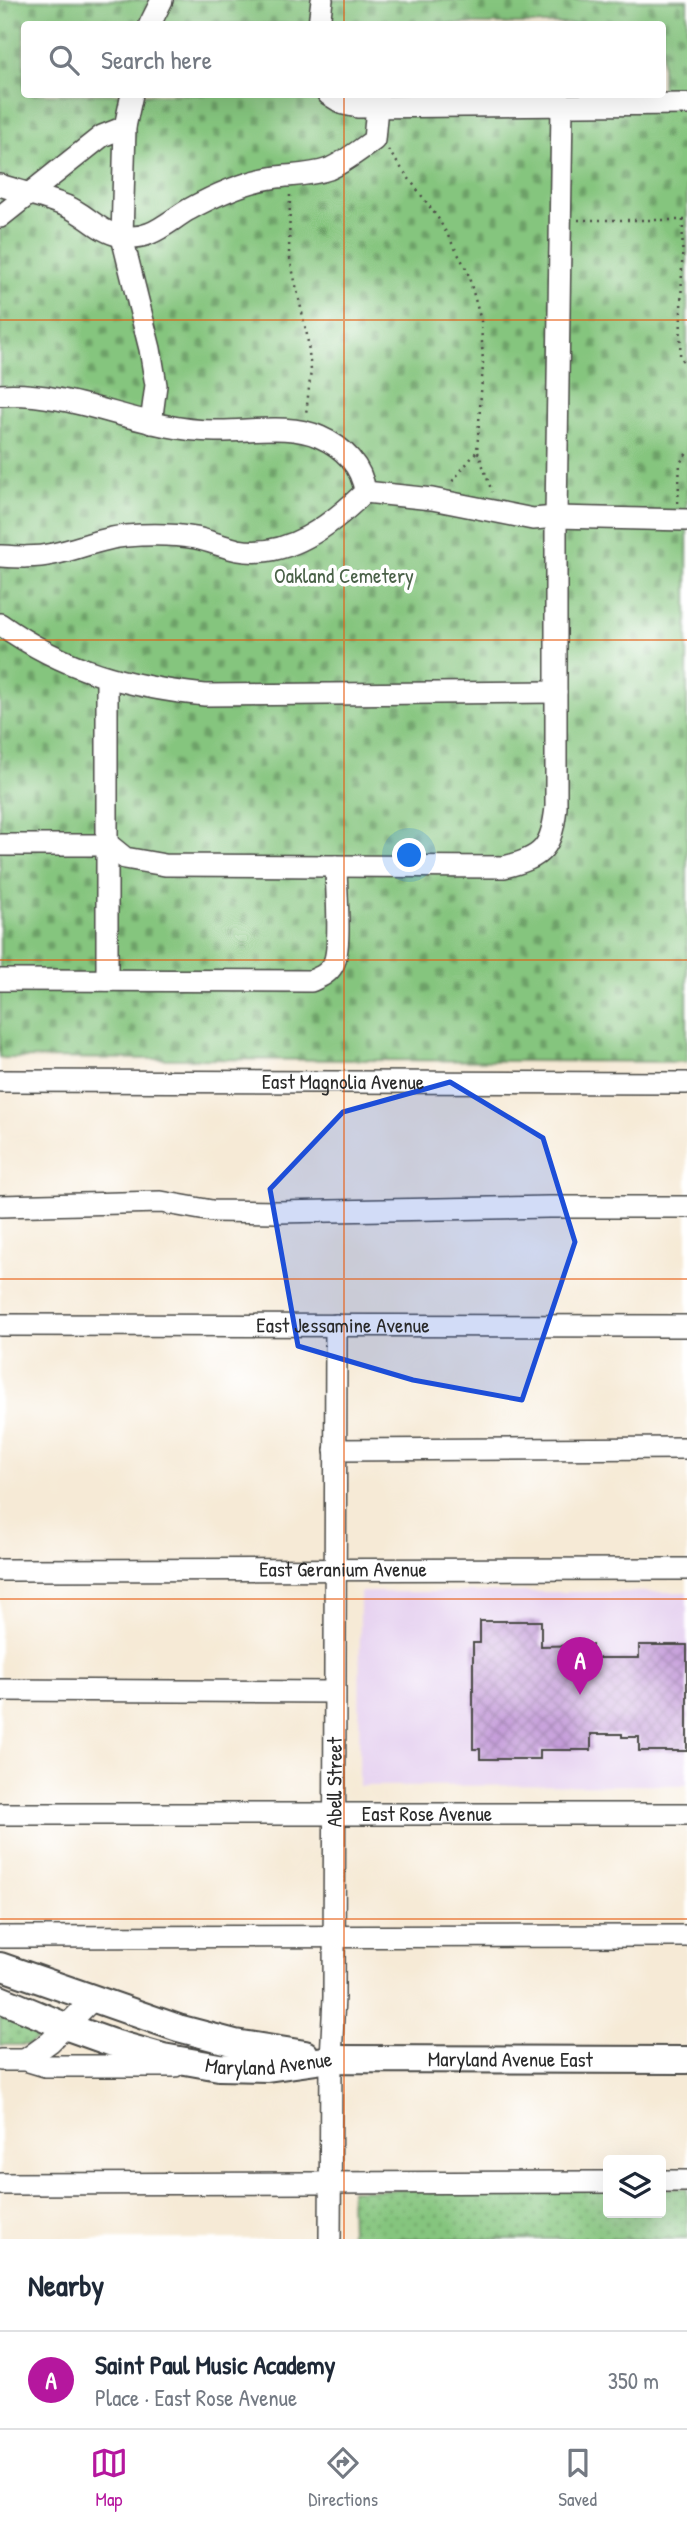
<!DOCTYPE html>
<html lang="en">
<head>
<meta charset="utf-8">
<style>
  :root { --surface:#fff; --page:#f2f2f3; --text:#1f2937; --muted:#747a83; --line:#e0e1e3; --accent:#b5179e }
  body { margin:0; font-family:"Patrick Hand",sans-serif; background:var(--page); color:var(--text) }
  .controls { position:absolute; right:21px; bottom:21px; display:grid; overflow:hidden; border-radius:7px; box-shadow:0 7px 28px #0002 }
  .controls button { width:63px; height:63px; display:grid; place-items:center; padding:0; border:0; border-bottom:2px solid var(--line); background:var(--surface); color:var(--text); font:35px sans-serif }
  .you { position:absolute; left:410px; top:856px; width:24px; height:24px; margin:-18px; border:5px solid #fff; border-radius:50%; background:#1a73e8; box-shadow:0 0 0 10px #1a73e833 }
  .badge { display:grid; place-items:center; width:46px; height:46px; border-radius:50%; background:var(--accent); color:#fff; font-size:23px; font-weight:700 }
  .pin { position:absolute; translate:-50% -58px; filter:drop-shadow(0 2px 4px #0008) }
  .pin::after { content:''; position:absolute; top:37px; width:24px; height:21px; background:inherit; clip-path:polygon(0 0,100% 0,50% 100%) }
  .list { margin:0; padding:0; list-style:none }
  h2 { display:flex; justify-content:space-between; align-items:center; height:91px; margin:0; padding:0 28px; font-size:30px }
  h2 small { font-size:23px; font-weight:400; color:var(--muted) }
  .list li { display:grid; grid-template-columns:46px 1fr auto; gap:21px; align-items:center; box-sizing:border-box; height:98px; padding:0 28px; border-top:2px solid var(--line) }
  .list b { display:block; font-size:26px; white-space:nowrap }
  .list p { margin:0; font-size:23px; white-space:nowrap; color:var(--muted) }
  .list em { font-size:23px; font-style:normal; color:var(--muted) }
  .icon { flex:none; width:38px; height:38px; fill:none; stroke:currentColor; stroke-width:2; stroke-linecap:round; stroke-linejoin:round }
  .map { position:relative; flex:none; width:687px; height:2239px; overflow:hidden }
  .search { position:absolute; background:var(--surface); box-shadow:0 7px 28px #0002; left:21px; right:21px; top:21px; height:77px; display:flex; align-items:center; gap:18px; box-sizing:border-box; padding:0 24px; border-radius:7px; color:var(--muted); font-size:26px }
  .sheet { height:189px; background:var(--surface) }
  nav { display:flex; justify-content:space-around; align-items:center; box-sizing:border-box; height:98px; border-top:2px solid var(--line); background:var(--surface); font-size:19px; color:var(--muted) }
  nav a { display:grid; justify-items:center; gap:4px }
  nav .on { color:var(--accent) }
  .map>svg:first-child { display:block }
</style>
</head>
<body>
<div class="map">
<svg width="687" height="2239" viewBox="0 0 687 2239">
  <defs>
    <pattern id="grass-dots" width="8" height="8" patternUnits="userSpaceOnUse" patternTransform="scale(1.75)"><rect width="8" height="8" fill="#85c57e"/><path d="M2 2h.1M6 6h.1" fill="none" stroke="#6da067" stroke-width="1.8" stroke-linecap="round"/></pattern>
    <pattern id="cemetery-stones" width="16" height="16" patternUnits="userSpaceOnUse" patternTransform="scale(1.75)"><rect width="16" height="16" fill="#85c57e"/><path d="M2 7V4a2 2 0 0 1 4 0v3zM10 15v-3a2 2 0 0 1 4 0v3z" fill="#6da067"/></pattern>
    <pattern id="building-cross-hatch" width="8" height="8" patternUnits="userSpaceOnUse" patternTransform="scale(1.75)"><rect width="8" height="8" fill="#bf93d6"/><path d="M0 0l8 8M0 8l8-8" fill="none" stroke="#9b78ae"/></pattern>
  </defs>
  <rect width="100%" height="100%" fill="#fff"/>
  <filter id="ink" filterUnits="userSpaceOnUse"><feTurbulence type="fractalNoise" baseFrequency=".0143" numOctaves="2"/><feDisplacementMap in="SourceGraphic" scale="14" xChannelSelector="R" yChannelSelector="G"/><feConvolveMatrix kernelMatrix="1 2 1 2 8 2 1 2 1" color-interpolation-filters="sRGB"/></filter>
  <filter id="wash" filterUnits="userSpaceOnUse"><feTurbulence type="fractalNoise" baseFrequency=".00686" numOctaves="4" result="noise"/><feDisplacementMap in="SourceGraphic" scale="28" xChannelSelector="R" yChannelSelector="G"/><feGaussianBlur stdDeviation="1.57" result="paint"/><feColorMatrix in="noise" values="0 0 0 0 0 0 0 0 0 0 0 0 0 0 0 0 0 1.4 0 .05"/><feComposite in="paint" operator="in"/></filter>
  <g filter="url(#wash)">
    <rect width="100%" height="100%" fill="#f6ead6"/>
    <!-- built -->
    <path fill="#e6d2f0" d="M360 1592H687V1785L359 1786Z"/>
    <!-- grass -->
    <path fill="url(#grass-dots)" stroke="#587854" stroke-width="2" d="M0 2013 42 2030 40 2037 28 2045H0Z
      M687 2188V2239H351L350 2190 608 2189V2213H661V2189Z"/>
    <!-- cemetery -->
    <path fill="url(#cemetery-stones)" stroke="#587854" stroke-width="2" fill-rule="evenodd" d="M0 0H687V1062L0 1058ZM24 24H662V94H24Z"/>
    <g id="blocks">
      <!-- building -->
      <path fill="url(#building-cross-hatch)" d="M480 1621H541V1646L592 1645V1658H639V1645H687V1751H639V1737H622V1734H591V1750H540V1759H480V1749H473V1643H480Z"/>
    </g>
  </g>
  <g filter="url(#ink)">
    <use href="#blocks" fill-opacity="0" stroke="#494845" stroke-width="2"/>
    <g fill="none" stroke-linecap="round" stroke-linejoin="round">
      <!-- minor casing -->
      <g stroke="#494845" stroke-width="24">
        <g id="minor">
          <path d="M150 24 162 0"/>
          <path d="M319 24 322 0"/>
          <path d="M132 94 125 127 122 237 150 349 156 385 151 423"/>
          <path d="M328 94 344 104 358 107 687 104"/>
          <path d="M0 185C21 192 45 197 66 206 86 214 99 232 121 236 149 242 166 223 188 210 215 195 245 181 277 177 295 175 312 175 329 169 345 162 360 150 374 140L377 107"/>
          <path d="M0 217 102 136 125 127"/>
          <path d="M0 395C74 390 141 431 215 431 248 432 289 423 320 437 343 447 362 466 365 492 331 525 288 559 238 550 224 547 210 541 196 538 173 534 150 534 126 536 101 538 78 549 53 554 35 558 18 557 0 556"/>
          <path d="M365 492 432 499 533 519 556 517 687 520"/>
          <path d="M0 624C65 670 127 687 205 695L556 692"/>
          <path d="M107 678V980"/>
          <path d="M0 845H109L125 858 165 865 504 867C543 858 552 847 556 807V517L562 106"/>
          <path d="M0 980 311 981C320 977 328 974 333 965 342 948 336 888 336 866"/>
          <path id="s1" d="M0 1081 687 1083"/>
          <path d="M0 1206 161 1202 212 1211 277 1212 549 1207H687"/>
          <path id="s2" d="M0 1325 687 1326"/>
          <path d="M335 1450 687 1448"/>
          <path id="s3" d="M0 1570 687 1569"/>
          <path d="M0 1690 334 1692"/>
          <path id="s4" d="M0 1814H687"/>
          <path d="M0 1937 687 1936"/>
          <path d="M0 2060H25L45 2066H175"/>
          <path d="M25 2060 50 2042 92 2000"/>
          <path d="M661 2181H687"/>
          <path d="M0 2184 608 2182"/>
          <path id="s5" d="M330 2239 331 2059 334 1997 336 1325"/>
        </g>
      </g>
      <!-- major casing -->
      <g stroke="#494845" stroke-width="30">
        <g id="major">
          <path d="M0 1966 178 2028 235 2043 305 2054"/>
          <path id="s6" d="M0 1999 65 2026 110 2042 163 2057 219 2067 267 2068 331 2059 687 2060"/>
        </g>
      </g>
      <!-- path -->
      <path stroke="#494845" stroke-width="2.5" stroke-dasharray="2 5" stroke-linecap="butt" d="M388 150 438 218 467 270 481 321 483 365 477 451 451 483
        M290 195 289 254 307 335 311 370 306 414
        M578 220H687
        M683 220 680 358 687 365
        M478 452 492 492
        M678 503 680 463 687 453"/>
      <!-- minor -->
      <use href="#minor" stroke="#fff" stroke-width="21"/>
      <!-- major -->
      <use href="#major" stroke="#fff" stroke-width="26"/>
    </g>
  </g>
  <!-- marked area -->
  <path fill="#1d4ed8" fill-opacity="0.2" stroke="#1d4ed8" stroke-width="5" stroke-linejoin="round" d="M450 1082 543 1138 575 1242 522 1400 413 1380 298 1346 270 1189 343 1112Z"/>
  <!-- grid -->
  <path fill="none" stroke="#e8590c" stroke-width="2" stroke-opacity="0.55" d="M344 0V24M344 94V2239M0 320H687M0 640H687M0 960H687M0 1279H687M0 1599H687M0 1919H687"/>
  <g text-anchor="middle" stroke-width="7" stroke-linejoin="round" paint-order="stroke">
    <!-- park labels -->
    <g font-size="21" fill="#4a6148" stroke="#fff">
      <text x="344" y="583">Oakland Cemetery</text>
    </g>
    <!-- street labels -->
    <g font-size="21" fill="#2b2b2b" stroke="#fff">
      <text dy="7" stroke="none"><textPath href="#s1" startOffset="343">East Magnolia Avenue</textPath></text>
      <text dy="7" stroke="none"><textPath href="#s2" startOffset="343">East Jessamine Avenue</textPath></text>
      <text dy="7" stroke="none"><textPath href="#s3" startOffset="343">East Geranium Avenue</textPath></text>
      <text dy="7" stroke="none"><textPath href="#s5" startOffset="457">Abell Street</textPath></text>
      <text dy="7" stroke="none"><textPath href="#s4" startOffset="427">East Rose Avenue</textPath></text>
      <text dy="7" stroke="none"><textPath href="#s6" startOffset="522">Maryland Avenue East</textPath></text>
      <text dy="7" stroke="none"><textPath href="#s6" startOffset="280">Maryland Avenue</textPath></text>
    </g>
  </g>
</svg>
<div class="controls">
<button><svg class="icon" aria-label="layers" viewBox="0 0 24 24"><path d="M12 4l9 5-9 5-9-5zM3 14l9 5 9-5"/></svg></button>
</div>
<div class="you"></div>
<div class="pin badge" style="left:580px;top:1695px">A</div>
<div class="search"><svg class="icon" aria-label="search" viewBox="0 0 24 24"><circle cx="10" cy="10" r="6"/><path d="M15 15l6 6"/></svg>Search here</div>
</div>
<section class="sheet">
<h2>Nearby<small></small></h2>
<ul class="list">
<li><span class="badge">A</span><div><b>Saint Paul Music Academy</b><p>Place · East Rose Avenue</p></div><em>350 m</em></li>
</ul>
</section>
<nav>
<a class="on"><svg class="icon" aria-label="map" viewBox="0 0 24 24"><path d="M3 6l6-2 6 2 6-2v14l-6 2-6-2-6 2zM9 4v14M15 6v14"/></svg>Map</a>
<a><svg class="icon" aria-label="directions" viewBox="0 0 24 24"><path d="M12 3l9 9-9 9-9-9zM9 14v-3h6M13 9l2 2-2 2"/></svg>Directions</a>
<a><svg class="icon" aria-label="saved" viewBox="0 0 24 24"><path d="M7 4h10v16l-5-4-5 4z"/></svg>Saved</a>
</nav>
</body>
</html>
